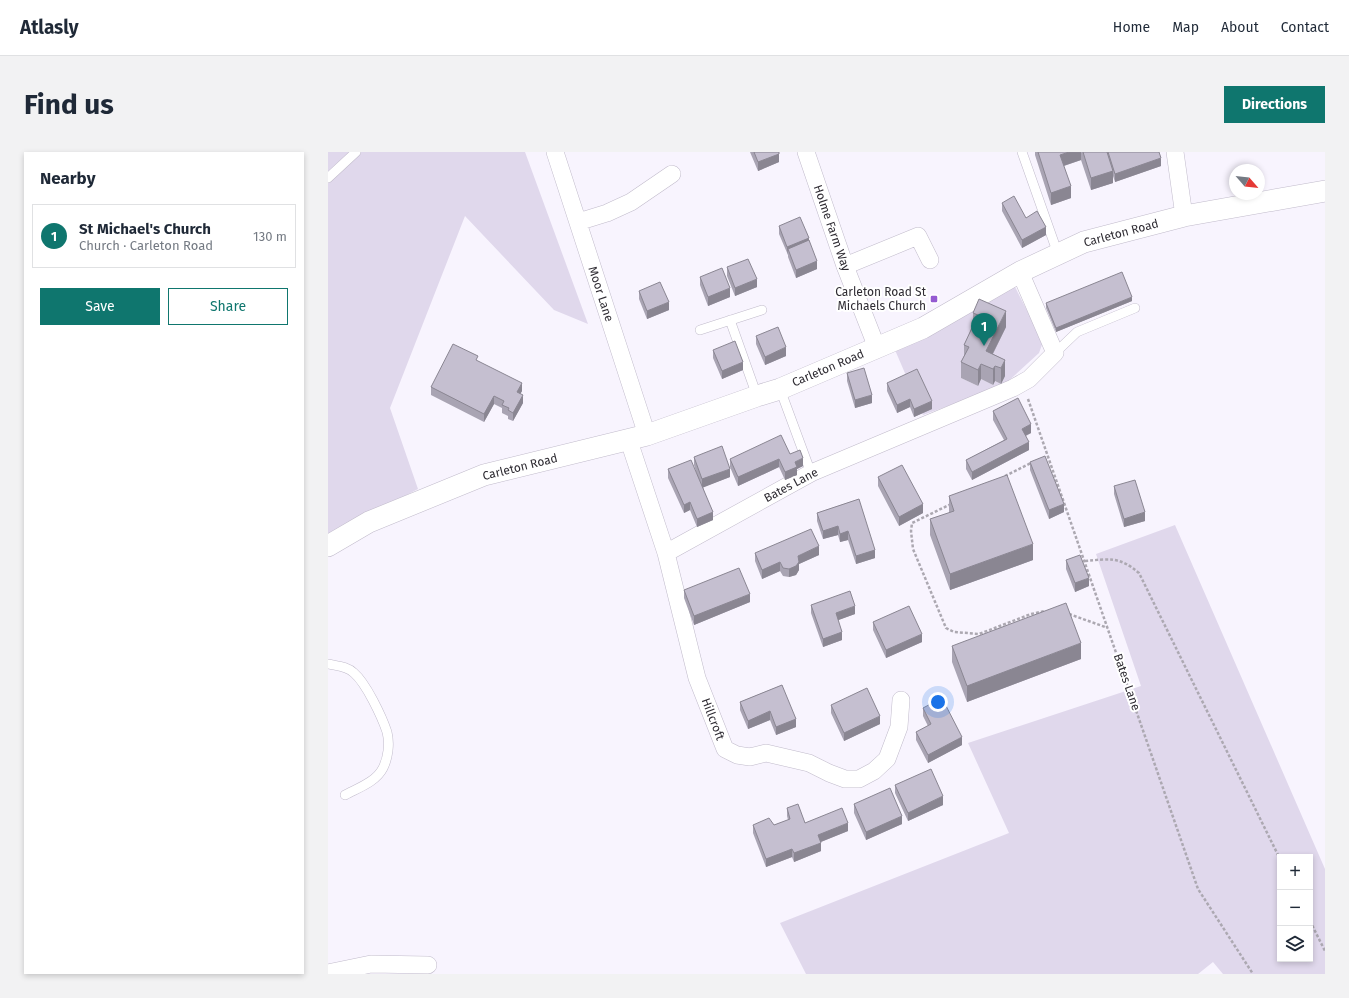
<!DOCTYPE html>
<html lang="en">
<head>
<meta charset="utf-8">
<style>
  :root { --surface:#fff; --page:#f2f2f3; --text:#1f2937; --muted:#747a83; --line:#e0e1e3; --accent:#0f766e }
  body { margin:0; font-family:"Fira Sans",sans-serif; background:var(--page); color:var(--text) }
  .controls { position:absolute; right:12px; bottom:12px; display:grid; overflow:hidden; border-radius:0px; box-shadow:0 2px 6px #0003 }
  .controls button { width:36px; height:36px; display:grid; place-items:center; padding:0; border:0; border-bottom:1px solid var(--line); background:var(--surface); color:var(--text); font:20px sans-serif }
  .compass { position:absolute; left:901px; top:12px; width:36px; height:36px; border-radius:50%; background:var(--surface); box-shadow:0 2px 6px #0003; rotate:118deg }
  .you { position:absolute; left:610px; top:550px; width:14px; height:14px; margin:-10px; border:3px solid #fff; border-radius:50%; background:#1a73e8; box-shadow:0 0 0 6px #1a73e833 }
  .badge { display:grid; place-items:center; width:26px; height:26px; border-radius:50%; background:var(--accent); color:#fff; font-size:13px; font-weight:700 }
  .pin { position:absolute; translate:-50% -33px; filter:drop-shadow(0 1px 2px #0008) }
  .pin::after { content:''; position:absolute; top:21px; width:14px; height:12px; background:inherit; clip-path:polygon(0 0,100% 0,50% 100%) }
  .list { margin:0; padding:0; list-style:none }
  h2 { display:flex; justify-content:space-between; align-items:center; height:52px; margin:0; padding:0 16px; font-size:17px }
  h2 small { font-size:13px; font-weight:400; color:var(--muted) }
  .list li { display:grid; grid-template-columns:26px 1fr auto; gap:12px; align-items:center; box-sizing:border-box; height:64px; margin:0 8px 8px; padding:0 8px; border:1px solid var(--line); border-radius:0px }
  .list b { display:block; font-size:15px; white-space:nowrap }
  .list p { margin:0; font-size:13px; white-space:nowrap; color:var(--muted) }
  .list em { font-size:13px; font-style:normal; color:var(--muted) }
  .actions { display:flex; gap:8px; padding:12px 16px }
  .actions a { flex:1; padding:9px 0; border:1px solid var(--accent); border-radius:0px; text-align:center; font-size:14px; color:var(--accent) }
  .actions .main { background:var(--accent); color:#fff }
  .icon { flex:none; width:22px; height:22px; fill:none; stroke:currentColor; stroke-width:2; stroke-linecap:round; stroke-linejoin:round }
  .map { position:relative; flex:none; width:997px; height:822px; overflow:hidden; border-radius:0px }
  header { display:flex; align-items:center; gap:24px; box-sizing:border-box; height:56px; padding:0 20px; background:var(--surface); border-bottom:1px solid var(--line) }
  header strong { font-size:19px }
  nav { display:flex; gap:22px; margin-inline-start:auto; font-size:14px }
  .intro { display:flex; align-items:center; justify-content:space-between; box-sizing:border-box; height:96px; padding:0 24px }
  h1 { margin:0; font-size:28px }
  .button { padding:10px 18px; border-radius:0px; background:var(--accent); color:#fff; font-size:14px; font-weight:700 }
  main { display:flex; gap:24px; padding:0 24px }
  aside { flex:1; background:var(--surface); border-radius:0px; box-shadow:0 2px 6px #0003 }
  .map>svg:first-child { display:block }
</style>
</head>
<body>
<header>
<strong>Atlasly</strong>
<nav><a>Home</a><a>Map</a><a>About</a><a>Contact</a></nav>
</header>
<div class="intro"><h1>Find us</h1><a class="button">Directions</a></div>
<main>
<aside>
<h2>Nearby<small></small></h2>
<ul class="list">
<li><span class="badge">1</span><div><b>St Michael's Church</b><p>Church · Carleton Road</p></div><em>130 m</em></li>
</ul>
<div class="actions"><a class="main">Save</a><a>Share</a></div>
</aside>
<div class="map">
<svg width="997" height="822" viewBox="0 0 997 822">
  <rect width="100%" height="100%" fill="#f8f4fe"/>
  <!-- green -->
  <path fill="#e0d8ec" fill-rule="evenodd" d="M0 0H197L260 172 226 158 137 64 62 256 90 337 0 384Z
    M686 133 715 190 711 201 675 234 595 263 567 198ZM677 224 673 232 667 229 665 233 653 227 650 234 633 226Z
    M847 373 997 717V822H895L885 810 870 822H478L452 771 681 681 640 591 813 534 768 402ZM952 705H982V807H952Z"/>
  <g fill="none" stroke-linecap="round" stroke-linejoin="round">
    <!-- service casing -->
    <g stroke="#c1bbcb" stroke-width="10">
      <path id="service" d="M694 0 730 102
        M0 26 28 0
        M402 168 429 244
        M372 178 434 158
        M727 201 749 180 807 156
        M452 237 483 321
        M0 512C9 514 19 514 26 521 38 531 54 565 59 580 62 592 60 606 55 616 48 630 30 636 17 643"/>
    </g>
    <!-- minor casing -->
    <g stroke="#c1bbcb" stroke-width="18">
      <path id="minor" d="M227 0 319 283
        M478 0 517 114 549 196
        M847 0 856 64
        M250 70 279 61 303 50 344 22
        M517 114 590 84 602 108
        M301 289 338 401 483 321 685 236 701 227 727 201 692 120
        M338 401 369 526 397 597 409 603 422 605 438 601 481 611 501 621 517 627H531L546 619 559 607 571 575 573 548
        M0 821 43 812 100 813"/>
    </g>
    <!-- tertiary casing -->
    <g stroke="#c1bbcb" stroke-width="22">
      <path id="tertiary" d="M0 394 41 370 156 323 319 283 429 244 452 237 595 176 692 120 756 90 856 64 997 39"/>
    </g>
    <!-- path -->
    <path stroke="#aca8b1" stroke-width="2.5" stroke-dasharray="3 2" stroke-linecap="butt" d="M700 247 870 737 925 822
      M677 324 703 311
      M623 352 584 371 583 379 585 397 618 476 626 480 651 482 703 462 717 459
      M757 409C782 407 791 404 811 421L952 707
      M741 462 780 476
      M982 769 997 799"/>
    <!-- service -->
    <use href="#service" stroke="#fff" stroke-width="9"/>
    <!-- minor -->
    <use href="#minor" stroke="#fff" stroke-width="17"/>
    <!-- tertiary -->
    <use href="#tertiary" stroke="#fff" stroke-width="21"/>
  </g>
  <!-- wall -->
  <path fill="#a9a4b3" d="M422 0H451V10L430 19Z
    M707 0H831L833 14 787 30 785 24V31L763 38 753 8 736 14 743 46 723 53 707 3Z
    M674 51 698 66 718 83 694 96 674 59Z
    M451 74 481 88 489 117 468 126 460 105V103L451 82Z
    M399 115 429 135 407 144 399 124Z
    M372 125 402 145 380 154 372 133Z
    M311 139 341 158 319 167 311 147Z
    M804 149 728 180 718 156V151Z
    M645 161 678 175 665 202 677 208V224L673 232 667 229 665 233 653 227 650 234 633 226V210L636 204V193L645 175Z
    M428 184 458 204 437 213 428 192Z
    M385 198 415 218 394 227 385 206Z
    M150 209 194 239 192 242 195 251 185 269 180 267V264L174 261V256L166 252 156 270 103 243V235Z
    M519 221 544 251 527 256 519 229Z
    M559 231 604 257 586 265 582 255 569 261 559 239Z
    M665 259 703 281 698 284 701 298 644 328 638 317V308L676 288 665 268Z
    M462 302 475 314 469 317V323L457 328 451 315 410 334 402 315V307Z
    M366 305 402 325 375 335 385 368 369 375 362 358 356 361 340 326V317L369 323 366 313Z
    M702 310 736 360 721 367 702 318Z
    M550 325 595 361 571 374 550 334Z
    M786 334 817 369 796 375 786 342Z
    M621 344 705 408 622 438 602 383V367L621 361Z
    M531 347 547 406 528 412 520 388 512 390 510 383 495 387 489 369V361Z
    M427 401 491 403 471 412V418L468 423 461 425 455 424 452 419 434 427 427 409Z
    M738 408 761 434 747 440 738 417Z
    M356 438 422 450 366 473 356 446Z
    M483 453 527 462 510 468 514 488 495 495 483 461Z
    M545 470 594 490 558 506 545 478Z
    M624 494 753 507 639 550 624 510Z
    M454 533 468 575 448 583 442 568 420 577 412 558V550Z
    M503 553 552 572 516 589 503 561Z
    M595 556 634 593 600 611 588 588V580L600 574 595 564Z
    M567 633 615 653 580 669 567 641Z
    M526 652 574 672 538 688 526 661Z
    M459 656 477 671 520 679 493 690V699L466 710 464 705 438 715 425 681V673H446L460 668 459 664Z"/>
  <!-- shaded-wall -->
  <path fill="#8a8692" d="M741 0H753V8L732 15V3Z
    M451 2V10L430 19V10Z
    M833 6V14L787 30V22Z
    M785 19V31L763 38V26Z
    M743 34V46L723 53V41Z
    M718 75V83L694 96V88Z
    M481 86V94L460 97 459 103V95Z
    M489 109V117L468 126V118Z
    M429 127V135L407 144V136Z
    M402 136V145L380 154V145Z
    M804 145V149L728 180V176Z
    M341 150V158L319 167V159Z
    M678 159V175L658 215V199Z
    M458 195V204L437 213V205Z
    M677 208V224L673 232V216Z
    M415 210V218L394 227V219Z
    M653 212V227L650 234V218Z
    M667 214V229L665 233V217Z
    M194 231V239L189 248V240Z
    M195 243V251L185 269V261Z
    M544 243V251L527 256V248Z
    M166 244V252L156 270V262Z
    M582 247V255L569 261V253Z
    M604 249V257L586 265V257Z
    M703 272V281L694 285V277Z
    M701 290V298L644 328V320Z
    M475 306V314L469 317V323L457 328V320L467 310Z
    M451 307V315L410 334V325Z
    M402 317V325L374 336V327Z
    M362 350V358L356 361V353Z
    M595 352V361L571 374V365Z
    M736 352V360L721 367V358Z
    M385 360V368L369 375V367Z
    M817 360V369L796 375V367Z
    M510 374V383L495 387V379Z
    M520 379V388L512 390V382Z
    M705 392V408L622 438V422Z
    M491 394V403L471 412V418L468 423 461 425V417L470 404Z
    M547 398V406L528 412V404Z
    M452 410V419L434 427V418Z
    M761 426V434L747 440V431Z
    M422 442V450L366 473V464Z
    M527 454V462L508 469V461Z
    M514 480V488L495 495V487Z
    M594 482V490L558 506V498Z
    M753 491V507L639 550V534Z
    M442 559V568L420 577V569Z
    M552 564V572L516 589V581Z
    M468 567V575L448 583V575Z
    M634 585V593L600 611V603Z
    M615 644V653L580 669V661Z
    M574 664V672L538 688V680Z
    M520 671V679L490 691V683Z
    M493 691V699L466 710V701Z
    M464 697V705L438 715V707Z"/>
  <!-- building -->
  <path fill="#c5bfd0" stroke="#8a8692" d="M426 0H451V2L430 10Z
    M710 0H741L732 3 743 34 723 41Z
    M755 0H779L785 19 763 26Z
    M780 0H831L833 6 787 22Z
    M686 44 698 66 709 59 718 75 694 88 674 51Z
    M472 65 481 86 459 95 451 74Z
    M481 88 489 109 468 118 460 97Z
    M420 107 429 127 407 136 399 115Z
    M394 116 402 136 380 145 372 125Z
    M794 120 804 145 728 176 718 151Z
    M332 130 341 150 319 159 311 139Z
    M651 147 678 159 658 199 677 208 673 216 667 214 665 217 653 212 650 218 633 210 641 195 636 193 650 163 645 161Z
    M450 175 458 195 437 205 428 184Z
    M407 189 415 210 394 219 385 198Z
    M125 192 150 204 148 208 194 231 189 240 195 243 185 261 180 258 181 256 174 253 176 249 166 244 156 262 103 235Z
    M536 216 544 243 527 248 519 221Z
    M589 217 604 249 586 257 582 247 569 253 559 231Z
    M690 246 703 272 694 277 701 290 644 320 638 308 679 287 665 259Z
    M453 283 462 302 472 298 475 306 467 310 469 315 457 320 451 307 410 325 402 307Z
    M394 294 402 317 374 327 366 305Z
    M717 304 736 352 721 358 702 310Z
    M363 308 385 360 369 367 362 350 356 353 340 317Z
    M574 313 595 352 571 365 550 325Z
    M679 323 705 392 622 422 602 367 626 359 621 344Z
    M807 328 817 360 796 367 786 334Z
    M531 347 547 398 528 404 520 379 512 382 510 374 495 379 489 361Z
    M483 377 491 394 470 404 471 410 468 414 461 417 455 416 452 410 434 418 427 401Z
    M752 403 761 426 747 431 738 408Z
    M411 416 422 442 366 464 356 438Z
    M522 439 527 454 508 461 514 480 495 487 483 453Z
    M738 451 753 491 639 534 624 494Z
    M581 454 594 482 558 498 545 470Z
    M454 533 468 567 448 575 442 559 420 569 412 550Z
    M539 536 552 564 516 581 503 553Z
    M614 546 634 585 600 603 588 580 603 572 595 556Z
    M603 617 615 644 580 661 567 633Z
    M562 636 574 664 538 680 526 652Z
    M470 652 477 671 514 656 520 671 490 683 493 691 466 701 464 697 438 707 425 673 441 666 446 673 462 667 459 656Z"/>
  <!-- markers -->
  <rect fill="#945ad1" stroke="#fff" stroke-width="1.5" x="602" y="143" width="8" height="8" rx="2"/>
  <g text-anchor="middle" stroke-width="4" stroke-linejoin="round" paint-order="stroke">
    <!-- street labels -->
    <g font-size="12" fill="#2f2c33" stroke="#fff">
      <text transform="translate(504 76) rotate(71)" y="4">Holme Farm Way</text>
      <text transform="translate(793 81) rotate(-15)" y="4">Carleton Road</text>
      <text transform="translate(273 142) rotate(72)" y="4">Moor Lane</text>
      <text transform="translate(500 216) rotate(-23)" y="4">Carleton Road</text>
      <text transform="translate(192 315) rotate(-14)" y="4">Carleton Road</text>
      <text transform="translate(463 333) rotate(-28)" y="4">Bates Lane</text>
      <text transform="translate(799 530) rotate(71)" y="4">Bates Lane</text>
      <text transform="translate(385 567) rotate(69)" y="4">Hillcroft</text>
    </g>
    <!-- poi labels -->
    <g font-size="12" fill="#2f2c33" stroke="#fff" text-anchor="end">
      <text x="598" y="144">Carleton Road St<tspan x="598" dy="14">Michaels Church</tspan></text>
    </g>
  </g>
</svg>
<div class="controls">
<button>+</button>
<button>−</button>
<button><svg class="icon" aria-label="layers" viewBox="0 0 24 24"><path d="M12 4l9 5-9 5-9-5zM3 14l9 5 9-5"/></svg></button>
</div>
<svg class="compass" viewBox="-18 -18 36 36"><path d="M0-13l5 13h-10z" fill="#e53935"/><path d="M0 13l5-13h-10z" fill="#747a83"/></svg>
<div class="you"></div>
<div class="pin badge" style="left:656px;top:194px">1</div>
</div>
</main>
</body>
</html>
